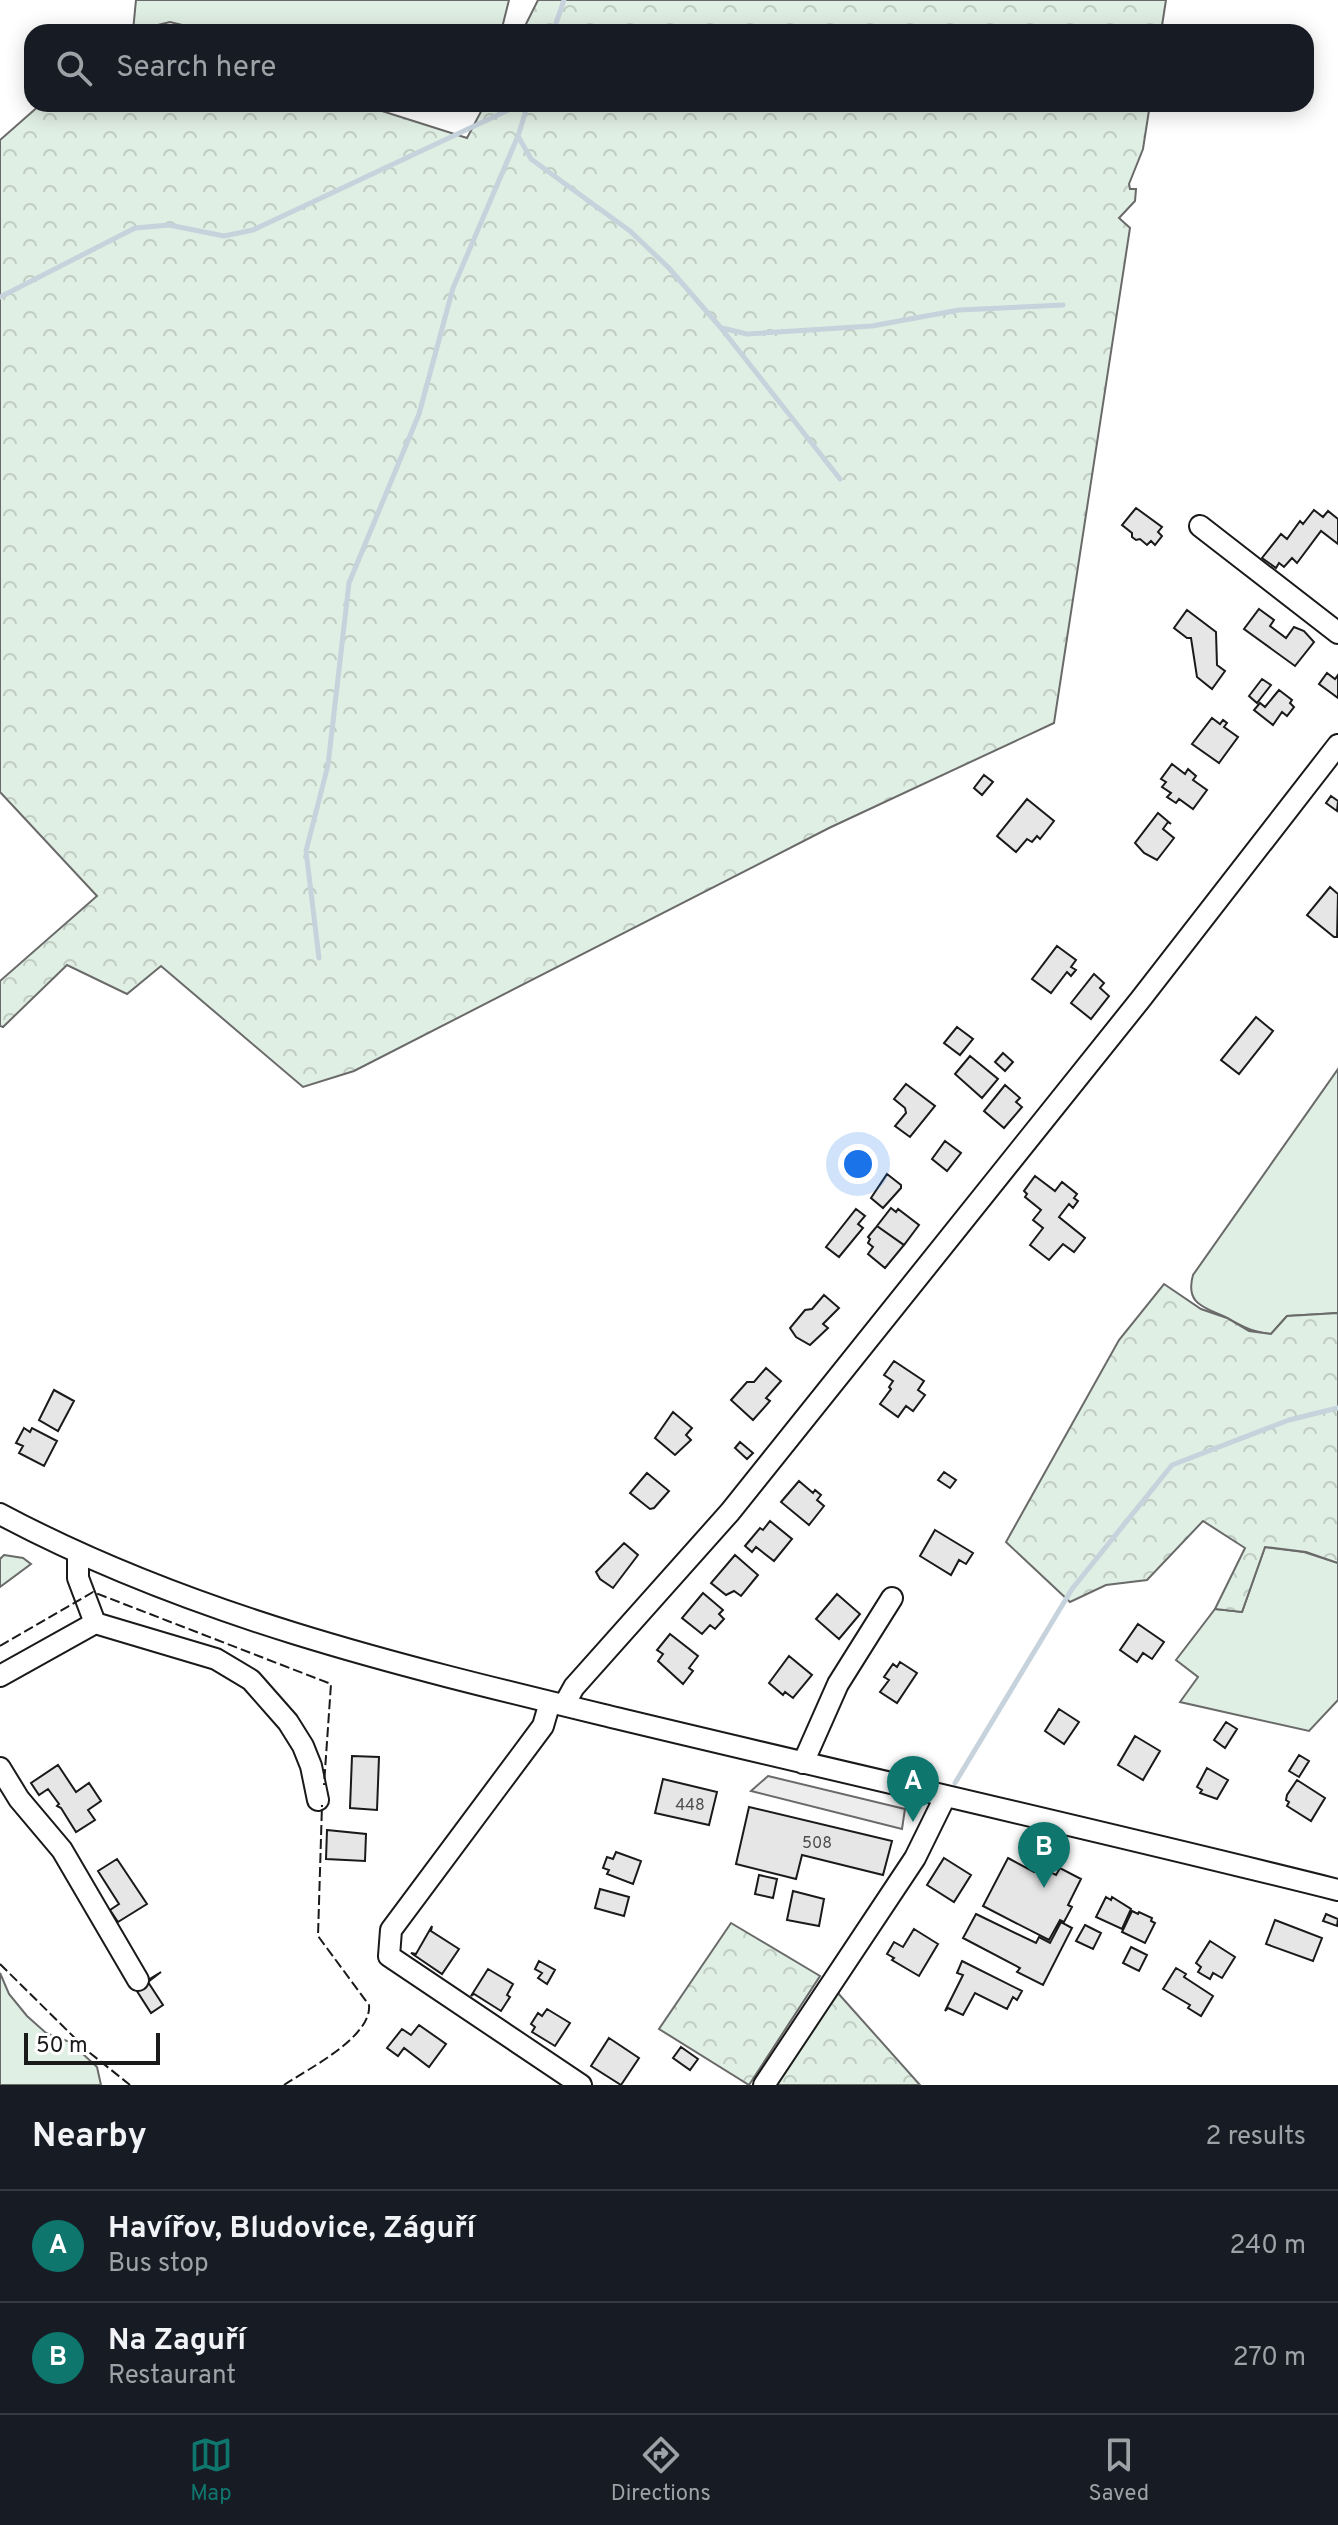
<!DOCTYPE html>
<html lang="en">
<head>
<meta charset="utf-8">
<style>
  :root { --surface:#171b24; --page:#20242c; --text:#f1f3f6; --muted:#9ea1a6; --line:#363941; --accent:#0f766e }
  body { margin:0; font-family:Overpass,sans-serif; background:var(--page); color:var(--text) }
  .scale { position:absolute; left:24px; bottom:20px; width:136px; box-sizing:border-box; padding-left:8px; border:4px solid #1a1a1a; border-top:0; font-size:22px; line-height:28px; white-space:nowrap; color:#1a1a1a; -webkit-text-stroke:6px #fff; paint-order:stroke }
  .you { position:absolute; left:858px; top:1164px; width:28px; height:28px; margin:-20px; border:6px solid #fff; border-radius:50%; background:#1a73e8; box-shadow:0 0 0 12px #1a73e833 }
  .badge { display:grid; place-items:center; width:52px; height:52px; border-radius:50%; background:var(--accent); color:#fff; font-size:26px; font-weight:700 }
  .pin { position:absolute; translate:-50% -66px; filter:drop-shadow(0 2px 4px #0008) }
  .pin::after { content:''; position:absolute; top:42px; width:28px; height:24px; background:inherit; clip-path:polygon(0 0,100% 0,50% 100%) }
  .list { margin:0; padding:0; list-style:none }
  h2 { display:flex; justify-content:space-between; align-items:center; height:104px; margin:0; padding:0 32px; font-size:34px }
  h2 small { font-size:26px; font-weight:400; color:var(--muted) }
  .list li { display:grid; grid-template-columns:52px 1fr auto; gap:24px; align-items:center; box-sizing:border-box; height:112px; padding:0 32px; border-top:2px solid var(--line) }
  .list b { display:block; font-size:30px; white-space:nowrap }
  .list p { margin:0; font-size:26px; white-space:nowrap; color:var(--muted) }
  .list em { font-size:26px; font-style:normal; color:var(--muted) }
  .icon { flex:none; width:44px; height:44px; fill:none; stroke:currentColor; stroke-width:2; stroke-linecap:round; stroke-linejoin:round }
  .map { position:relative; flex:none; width:1338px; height:2085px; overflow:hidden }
  .search { position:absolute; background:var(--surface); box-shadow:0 4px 20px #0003; left:24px; right:24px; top:24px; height:88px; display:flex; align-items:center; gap:20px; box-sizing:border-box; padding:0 28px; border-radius:24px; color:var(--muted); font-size:30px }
  .sheet { height:328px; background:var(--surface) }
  nav { display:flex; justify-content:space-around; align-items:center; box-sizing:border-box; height:112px; border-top:2px solid var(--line); background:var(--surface); font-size:22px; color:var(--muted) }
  nav a { display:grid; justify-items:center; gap:4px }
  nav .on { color:var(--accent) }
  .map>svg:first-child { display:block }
</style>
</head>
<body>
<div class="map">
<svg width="1338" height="2085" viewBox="0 0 1338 2085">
  <defs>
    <pattern id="forest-crowns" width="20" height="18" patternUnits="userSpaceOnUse" patternTransform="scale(2)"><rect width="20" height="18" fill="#e0efe3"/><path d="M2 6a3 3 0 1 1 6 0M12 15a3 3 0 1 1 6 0" fill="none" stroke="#c0ccc2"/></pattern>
  </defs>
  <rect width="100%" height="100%" fill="#fff"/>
  <!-- grass -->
  <path fill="#e0efe3" stroke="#6a6a6a" stroke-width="2" d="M136 0H509L501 32H211L170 22 133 31Z
    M1338 1069V1313L1287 1316 1271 1334C1252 1332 1246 1328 1229 1319 1209 1308 1184 1307 1193 1275Z
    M1265 1547 1304 1552 1338 1563V1700L1309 1731 1180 1702 1198 1677 1176 1660 1215 1609 1242 1612Z
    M4 1555 23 1558 31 1564 0 1587V1559Z
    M0 1973 9 1994 27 2016 46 2033 70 2042 97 2067 101 2085H0Z"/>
  <!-- forest -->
  <path fill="url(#forest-crowns)" stroke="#6a6a6a" stroke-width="2" d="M538 0H1166L1161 32H522Z
    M41 104H360L467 138 485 104H1150L1143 149 1129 184 1130 189H1136L1135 201 1119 218 1130 228 1054 723 829 828 354 1071 303 1087 161 966 127 994 67 965 3 1027 0 1026V981L97 896 0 792V140Z
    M1164 1284 1201 1309 1227 1318 1249 1331 1271 1334 1287 1316 1338 1313V1563L1306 1552 1265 1547 1242 1612 1215 1609 1245 1548 1203 1521 1147 1580 1106 1585 1070 1602 1006 1542 1119 1340Z
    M731 1923 820 1976 749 2085 659 2029Z
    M837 1992 920 2085H774Z"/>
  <!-- parking -->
  <path fill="#ededed" stroke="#6a6a6a" stroke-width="2" d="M768 1776 905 1809 902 1829 751 1791Z"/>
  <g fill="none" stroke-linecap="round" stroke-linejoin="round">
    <!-- stream -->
    <path stroke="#c6d2dc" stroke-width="5" d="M553 32 564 0
      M518 136 531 159 630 231 668 267 721 328 840 479
      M0 297 135 228 169 225 224 236 253 230 521 104
      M722 328 747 334 872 326 959 310 1063 305
      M319 958 306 851 328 765 349 583 419 414 453 288 518 136 528 104
      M955 1783 1072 1589 1172 1465 1289 1420 1338 1408"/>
  </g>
  <!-- building -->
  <path fill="#e6e6e6" stroke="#1a1a1a" stroke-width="2" d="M1136 508 1162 527 1158 532 1162 536 1155 545 1151 541 1147 545 1140 539 1136 540 1132 537V533L1122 525Z
    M1314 510 1323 517 1328 511 1338 519V544L1321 531 1297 563 1292 558 1284 567 1279 563 1276 568 1262 558 1281 534 1287 539 1300 521 1303 524Z
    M1259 609 1274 620 1270 626 1286 638 1294 627 1304 631 1314 642 1295 666 1244 629Z
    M1187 610 1216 632 1217 665 1225 671 1212 689 1197 677 1191 638H1187L1174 628Z
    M1327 673 1335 679 1338 675V698L1319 684Z
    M1262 679 1271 685 1257 703 1249 696Z
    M1279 690 1292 700 1290 703 1294 707 1287 716 1282 712 1273 725 1254 710 1260 703 1265 707Z
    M1212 718 1220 724 1223 720 1227 723 1224 727 1238 737 1219 763 1192 744Z
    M1172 764 1185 774 1188 769 1196 776 1193 780 1207 790 1193 809 1179 799 1176 803 1167 797 1171 793 1162 787 1166 782 1161 779Z
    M984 775 993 782 982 795 974 788Z
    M1331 796 1338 801 1337 811 1326 803Z
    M1027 799 1054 821 1040 839 1037 836 1032 842 1027 839 1016 852 997 836Z
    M1158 813 1171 824 1168 822 1163 829 1174 838 1157 860 1144 853 1135 843Z
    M1330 887 1338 894 1337 937H1334L1307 915Z
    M1057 946 1076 960 1071 967 1076 970 1071 976 1067 972 1051 993 1032 979Z
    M1094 974 1104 983 1100 988 1109 996 1091 1019 1071 1003Z
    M1256 1017 1273 1031 1239 1074 1221 1060Z
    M957 1027 973 1039 960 1055 944 1043Z
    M1003 1053 1013 1062 1005 1071 995 1062Z
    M970 1056 998 1079 982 1098 955 1074Z
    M906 1084 935 1106 910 1137 895 1126 906 1113 905 1108 894 1099Z
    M1005 1085 1020 1098 1016 1102 1022 1107 1004 1128 984 1111Z
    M945 1141 961 1153 947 1171 932 1159Z
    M887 1174 901 1185V1188L883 1208 871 1198Z
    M1035 1176 1055 1191 1062 1182 1077 1194 1074 1198 1078 1201 1073 1208 1069 1204 1059 1217 1085 1238 1074 1252 1063 1244 1049 1260 1030 1245 1043 1228 1033 1220 1041 1210 1025 1197 1027 1194 1024 1191Z
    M891 1208 896 1212 898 1209 919 1225 904 1245 877 1226Z
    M856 1209 865 1216 858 1224 863 1228 839 1257 826 1247Z
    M877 1226 904 1245 885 1268 868 1254 873 1247 868 1243 870 1239 868 1237Z
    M824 1295 839 1308 823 1324 828 1328 810 1345 796 1337 790 1328 805 1310 812 1309Z
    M894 1361 924 1381 918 1390 925 1395 913 1411 906 1406 898 1417 880 1404 891 1389 889 1387 893 1381 884 1375Z
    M766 1368 781 1381 766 1398 770 1401 753 1420 731 1400 747 1382H754Z
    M54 1390 74 1401 58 1431 39 1420Z
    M673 1412 692 1428 686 1435 691 1440 675 1455 655 1438Z
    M24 1428 30 1432 32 1428 57 1441 44 1466 19 1453 23 1446 16 1443Z
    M740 1442 753 1453 747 1459 735 1448Z
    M944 1472 956 1480 950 1488 938 1480Z
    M647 1473 669 1491 654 1508 650 1509 630 1493Z
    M799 1481 813 1493 815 1490 821 1495 817 1500 824 1506 809 1525 781 1502Z
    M770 1521 792 1539 774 1561 756 1547 752 1552 745 1546 760 1528 763 1530Z
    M935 1530 973 1553 966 1564 959 1560 951 1575 920 1556Z
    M624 1543 638 1555 613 1588 600 1579 596 1572Z
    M735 1555 758 1575 741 1596 734 1591 726 1595 711 1583Z
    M703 1593 723 1610 719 1614 724 1619 715 1629 710 1625 702 1634 682 1618Z
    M837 1594 860 1614 839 1639 816 1619Z
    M1138 1624 1164 1642 1152 1659 1143 1653 1137 1662 1120 1650Z
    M670 1634 698 1656 689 1668 693 1671 683 1684 658 1661 663 1654 657 1650Z
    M789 1656 812 1675 793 1698 785 1692 783 1695 769 1683Z
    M900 1662 917 1673 897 1703 880 1692 889 1680 884 1677 893 1664 897 1667Z
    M1059 1709 1079 1722 1064 1744 1045 1731Z
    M1226 1722 1237 1729 1225 1748 1214 1740Z
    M1135 1736 1160 1751 1143 1780 1118 1765Z
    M1299 1755 1309 1761 1299 1777 1289 1771Z
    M352 1756 379 1757 377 1810 350 1808Z
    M58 1765 76 1792 89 1783 101 1801 88 1810 95 1820 76 1832 61 1808 57 1806 59 1804 48 1789 39 1795 31 1783Z
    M1207 1768 1228 1780 1217 1799 1200 1793 1202 1790 1197 1787Z
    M663 1779 717 1792 709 1825 655 1813Z
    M1297 1780 1325 1798 1311 1821 1287 1806 1289 1802 1286 1800 1287 1795Z
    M749 1807 892 1841 883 1875 802 1855 796 1879 736 1864Z
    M327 1830 366 1834 365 1861 326 1859Z
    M616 1852 641 1861 633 1884 607 1874 609 1870 603 1868 607 1857 613 1859Z
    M944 1858 971 1875 954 1902 927 1885Z
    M1008 1858 1034 1872 1038 1866 1056 1875 1060 1868 1081 1879 1068 1905 1072 1907 1064 1922 1060 1920 1049 1940 983 1906Z
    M117 1859 147 1904 118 1922 110 1910 119 1904 98 1871Z
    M759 1875 777 1879 773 1898 755 1894Z
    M600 1889 629 1897 624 1916 595 1908Z
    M793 1891 824 1899 819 1926 787 1920Z
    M1106 1897 1111 1900 1112 1897 1131 1909 1122 1929 1096 1917Z
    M1132 1911 1138 1914 1139 1912 1152 1918 1151 1921 1155 1923 1145 1943 1122 1932Z
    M976 1914 1036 1943 1039 1937 1050 1943 1061 1922 1072 1928 1043 1985 1017 1972 1020 1968 963 1938Z
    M1326 1914 1338 1919 1337 1926 1323 1921Z
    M1275 1920 1322 1938 1313 1961 1266 1944Z
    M1085 1925 1101 1933 1093 1949 1076 1941Z
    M432 1926 431 1931 459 1949 442 1974 411 1953 416 1954Z
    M914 1929 938 1944 919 1976 892 1960 894 1958 887 1954 894 1942 903 1947Z
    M1210 1941 1235 1957 1222 1978 1213 1973 1210 1979 1198 1972 1201 1967 1196 1963Z
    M1131 1947 1147 1955 1139 1971 1123 1963Z
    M539 1961 555 1970 547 1984 538 1978 542 1973 535 1969Z
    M962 1961 1022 1991 1017 2000 1013 1997 1007 2009 975 1993 963 2015 948 2008 945 2011 963 1975 957 1973Z
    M1176 1968 1186 1974 1184 1977 1213 1996 1201 2016 1188 2008 1190 2005 1163 1989Z
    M488 1969 513 1984 507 1995 510 1997 501 2011 474 1994 471 1996Z
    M161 1972 148 1982 163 2005 151 2013 135 1988Z
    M547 2009 570 2023 555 2046 532 2032 535 2027 531 2024 538 2013 542 2016Z
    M419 2025 446 2044 429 2067 404 2048 398 2056 387 2048 402 2029 411 2035Z
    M609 2038 639 2058 621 2085 591 2066Z
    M681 2047 698 2059 690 2070 673 2058Z"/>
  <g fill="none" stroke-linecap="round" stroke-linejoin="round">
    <!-- minor casing -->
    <g stroke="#1a1a1a" stroke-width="24">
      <path id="minor" d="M1200 526 1338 633
        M0 1514C193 1617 405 1667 616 1718 857 1776 1098 1830 1338 1890
        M78 1554V1578L95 1623
        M0 1676 95 1623 216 1659 251 1680 288 1722 303 1746 311 1766 318 1800
        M550 1702 543 1726 391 1930 389 1956 581 2085
        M564 1705 574 1687 730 1512 1140 1000 1338 745
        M803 1763 838 1684 892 1598
        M0 1768 19 1799 62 1850 138 1980
        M764 2085 915 1858 945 1797"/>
    </g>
    <!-- minor -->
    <use href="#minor" stroke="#fff" stroke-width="20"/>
    <!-- fence -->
    <path stroke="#1a1a1a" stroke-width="2" stroke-dasharray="10 4" stroke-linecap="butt" d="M0 1646 93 1592 331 1684 324 1785
      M0 1964 90 2053 130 2085
      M284 2085C308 2069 372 2037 369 2005L318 1936 322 1805"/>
  </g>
  <g text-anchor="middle" stroke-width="6" stroke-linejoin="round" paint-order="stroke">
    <!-- number labels -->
    <g font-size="16" fill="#4d4d4d">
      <text x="690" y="1810">448</text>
      <text x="817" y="1848">508</text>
    </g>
  </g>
</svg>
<div class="scale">50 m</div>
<div class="you"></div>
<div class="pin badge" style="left:913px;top:1822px">A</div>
<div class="pin badge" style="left:1044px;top:1888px">B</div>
<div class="search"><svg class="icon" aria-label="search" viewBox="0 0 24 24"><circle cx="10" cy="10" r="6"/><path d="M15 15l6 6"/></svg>Search here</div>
</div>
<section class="sheet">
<h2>Nearby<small>2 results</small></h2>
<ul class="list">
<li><span class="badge">A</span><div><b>Havířov, Bludovice, Záguří</b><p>Bus stop</p></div><em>240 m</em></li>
<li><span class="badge">B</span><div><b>Na Zaguří</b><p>Restaurant</p></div><em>270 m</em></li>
</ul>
</section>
<nav>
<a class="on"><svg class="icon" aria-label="map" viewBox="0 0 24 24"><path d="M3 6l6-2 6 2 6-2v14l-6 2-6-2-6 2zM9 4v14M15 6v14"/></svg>Map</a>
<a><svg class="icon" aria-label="directions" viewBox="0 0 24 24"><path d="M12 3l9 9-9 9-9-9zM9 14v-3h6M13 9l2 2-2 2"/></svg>Directions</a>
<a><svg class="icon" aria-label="saved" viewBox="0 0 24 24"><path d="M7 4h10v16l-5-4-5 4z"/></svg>Saved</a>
</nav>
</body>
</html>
